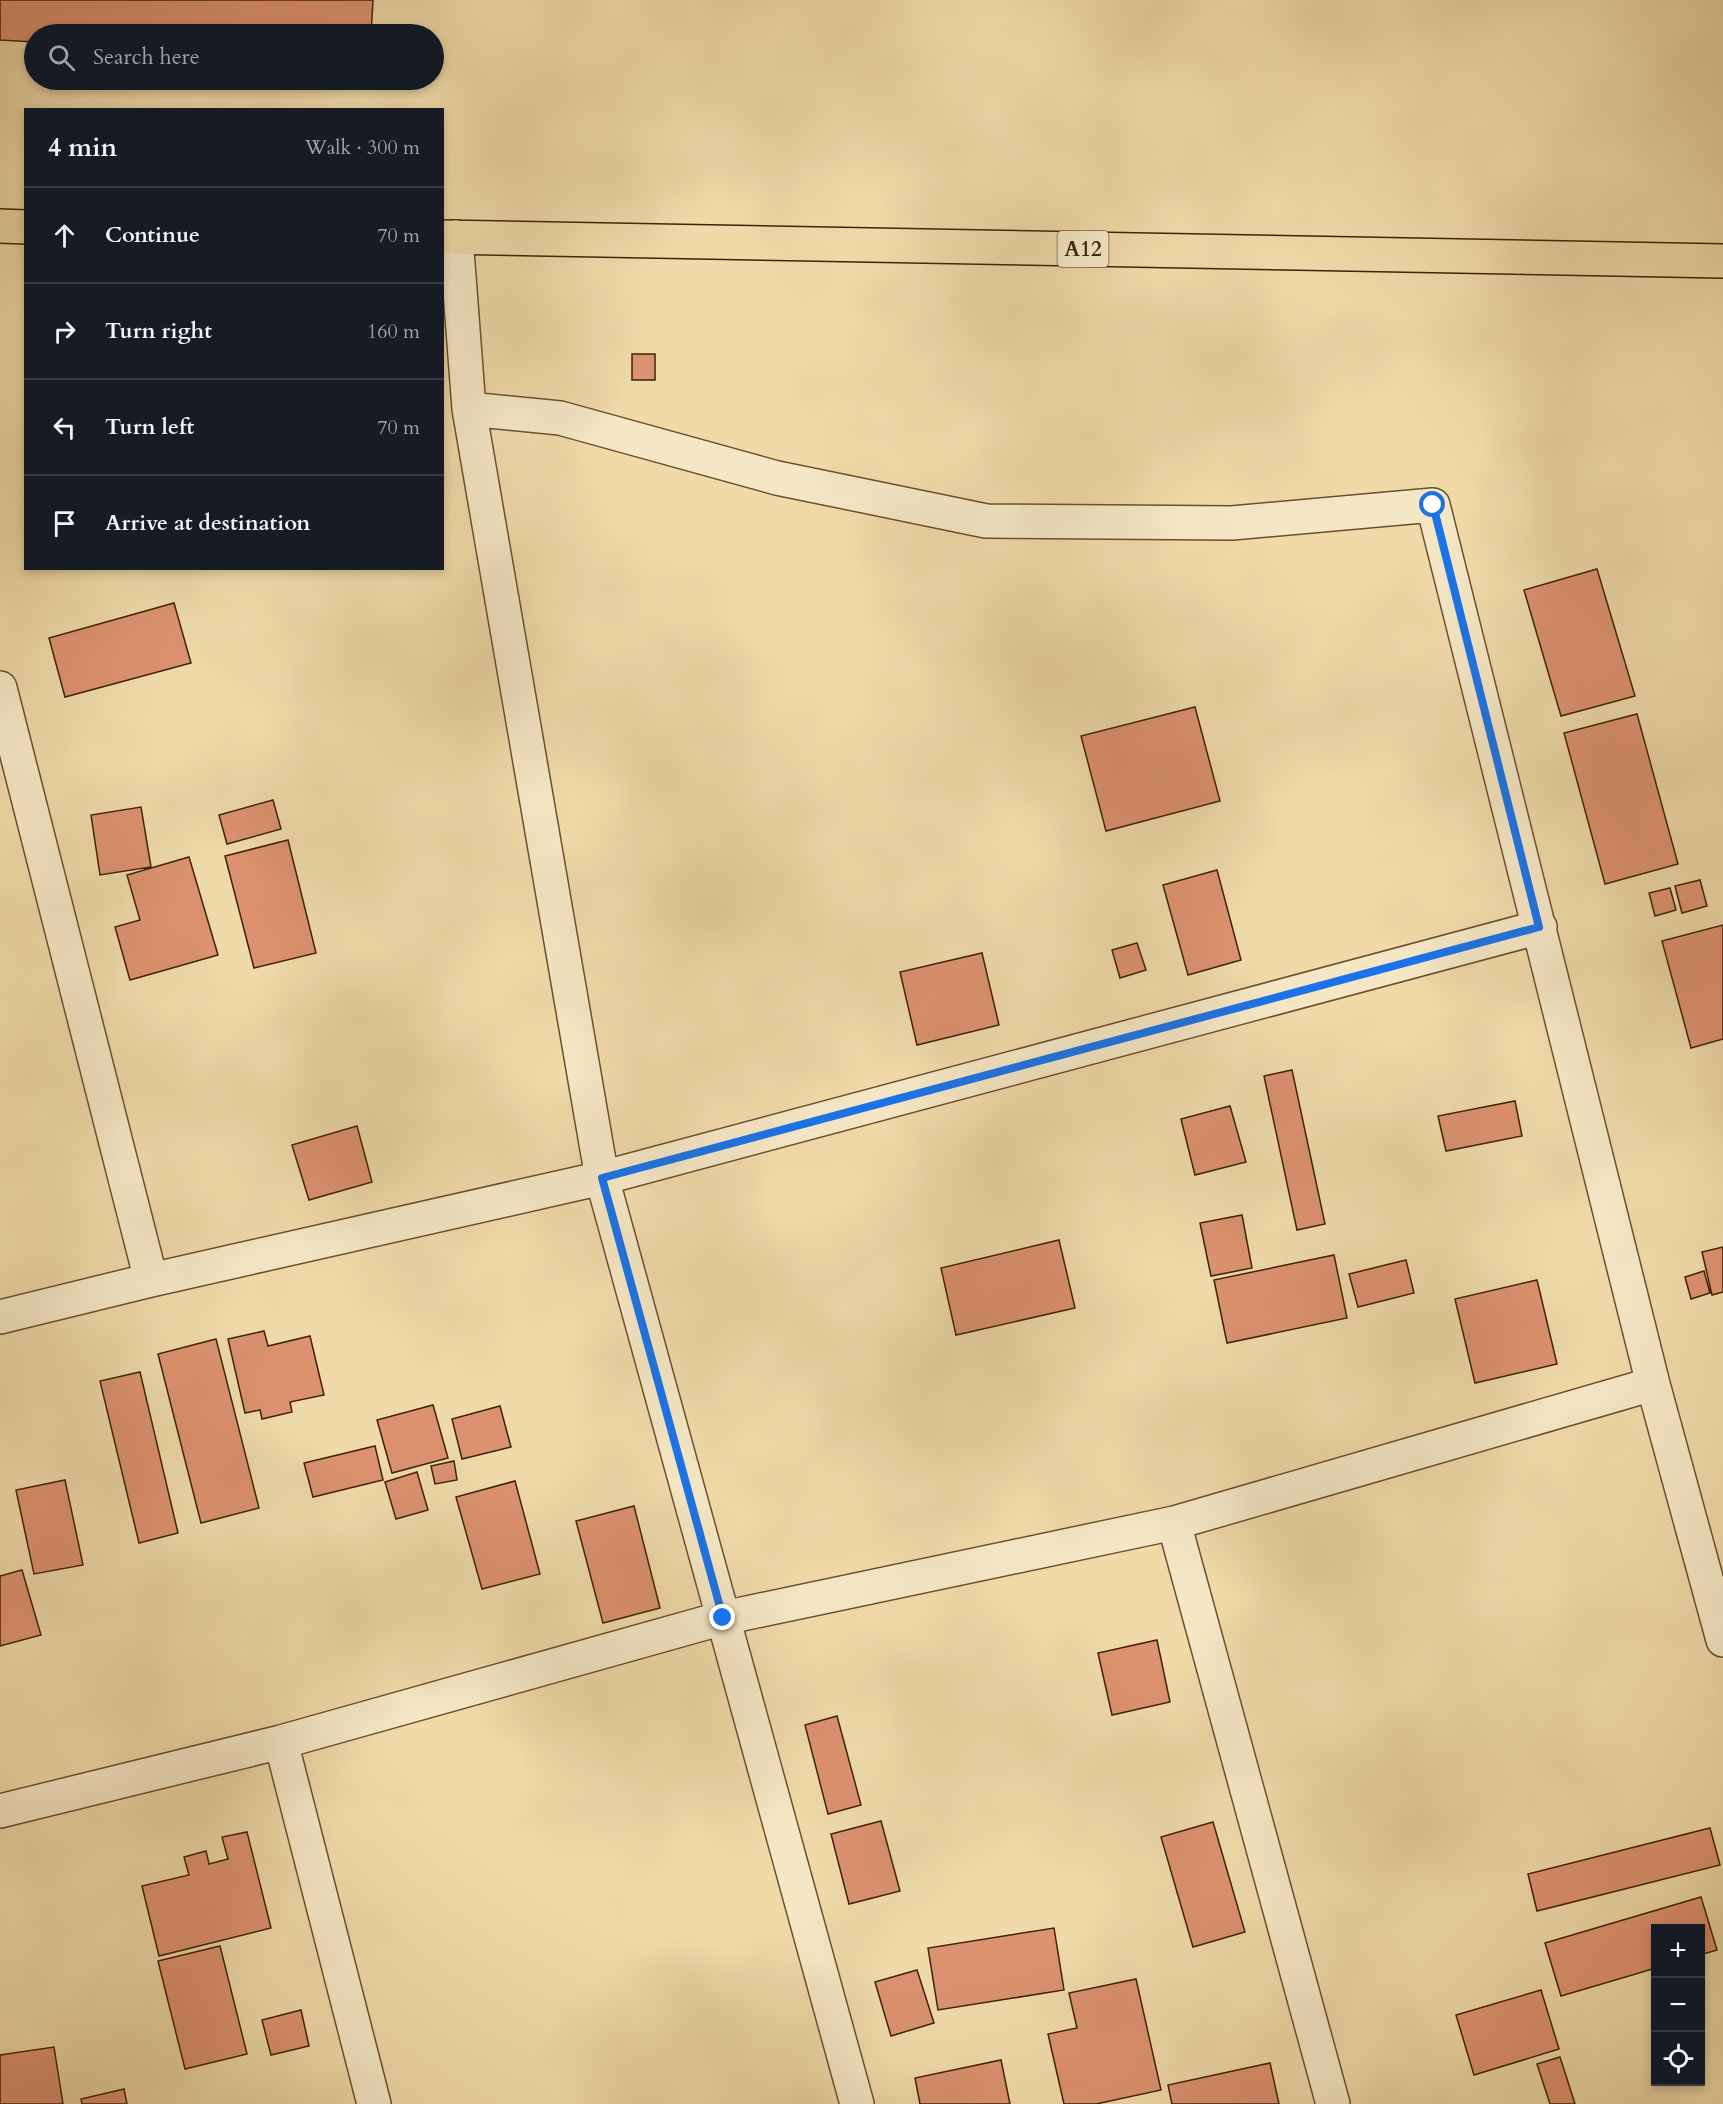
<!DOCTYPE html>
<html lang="en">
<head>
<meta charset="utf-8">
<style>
  :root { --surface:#171b24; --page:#242831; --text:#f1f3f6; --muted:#9ea1a6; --line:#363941 }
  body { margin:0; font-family:Cardo,serif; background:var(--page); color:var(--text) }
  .controls { position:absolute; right:18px; bottom:18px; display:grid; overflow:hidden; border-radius:0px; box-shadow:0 3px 9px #0003 }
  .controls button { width:54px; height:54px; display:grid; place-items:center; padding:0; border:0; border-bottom:2px solid var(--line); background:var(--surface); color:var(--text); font:30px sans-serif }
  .stop { position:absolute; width:18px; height:18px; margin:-14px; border:4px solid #1a73e8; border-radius:50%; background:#fff }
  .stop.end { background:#1a73e8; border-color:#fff; box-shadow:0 2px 6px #0008 }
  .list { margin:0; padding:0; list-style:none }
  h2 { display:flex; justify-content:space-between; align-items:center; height:78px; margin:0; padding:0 24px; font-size:26px }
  h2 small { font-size:20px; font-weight:400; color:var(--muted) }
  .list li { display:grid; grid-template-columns:39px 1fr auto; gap:18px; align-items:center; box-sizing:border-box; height:96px; padding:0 24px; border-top:2px solid var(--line) }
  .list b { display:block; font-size:22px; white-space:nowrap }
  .list em { font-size:20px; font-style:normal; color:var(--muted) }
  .icon { flex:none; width:33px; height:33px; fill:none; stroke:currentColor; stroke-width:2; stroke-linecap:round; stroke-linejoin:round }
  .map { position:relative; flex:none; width:1723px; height:2104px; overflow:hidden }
  .search { position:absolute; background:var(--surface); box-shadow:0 3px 9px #0003; left:24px; top:24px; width:420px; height:66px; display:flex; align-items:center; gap:15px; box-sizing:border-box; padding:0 21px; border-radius:33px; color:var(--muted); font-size:22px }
  .panel { position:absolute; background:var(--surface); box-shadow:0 3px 9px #0003; left:24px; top:108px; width:420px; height:462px; border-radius:0px }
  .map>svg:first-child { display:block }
</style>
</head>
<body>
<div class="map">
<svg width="1723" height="2104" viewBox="0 0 1723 2104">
  <rect width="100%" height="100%" fill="#efdaa8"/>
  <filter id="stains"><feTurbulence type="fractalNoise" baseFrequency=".00333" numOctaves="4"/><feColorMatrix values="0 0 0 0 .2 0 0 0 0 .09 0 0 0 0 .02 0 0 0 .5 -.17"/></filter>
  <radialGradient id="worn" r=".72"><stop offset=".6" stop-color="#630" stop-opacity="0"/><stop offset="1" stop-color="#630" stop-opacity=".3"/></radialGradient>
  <!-- building -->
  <path fill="#dc926f" stroke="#3e2207" stroke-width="1.5" d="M0 0H373L371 34H34V42L0 40Z
    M632 354H655V380H632Z
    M1597 569 1635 696 1561 716 1524 590Z
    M174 603 191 663 65 697 49 638Z
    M1195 707 1220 801 1106 831 1081 736Z
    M1637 714 1678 864 1605 884 1564 733Z
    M273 800 281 829 227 844 219 815Z
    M141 807 151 867 100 875 91 815Z
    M288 840 316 953 254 968 225 856Z
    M189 857 218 955 130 980 115 927 140 920 127 875Z
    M1217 870 1241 960 1188 975 1163 885Z
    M1700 880 1707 906 1682 913 1675 886Z
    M1670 888 1676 910 1655 916 1649 893Z
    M1723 925V1039L1691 1048 1662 941Z
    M1137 943 1146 970 1120 978 1112 950Z
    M982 953 999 1025 917 1045 900 972Z
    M1292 1070 1325 1224 1297 1230 1264 1076Z
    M1515 1101 1522 1136 1446 1151 1438 1116Z
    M1230 1106 1246 1162 1195 1175 1181 1119Z
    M357 1126 372 1182 309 1200 292 1145Z
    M1242 1215 1252 1268 1211 1276 1200 1223Z
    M1059 1240 1075 1308 956 1335 941 1268Z
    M1723 1247V1292L1712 1295 1702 1252Z
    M1334 1255 1347 1318 1227 1343 1214 1280Z
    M1406 1260 1414 1293 1358 1307 1349 1274Z
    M1704 1271 1710 1293 1691 1299 1685 1277Z
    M1537 1280 1557 1364 1475 1383 1455 1299Z
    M264 1331 268 1346 310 1336 324 1395 290 1402 292 1412 262 1419 260 1410 245 1413 228 1339Z
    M216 1339 259 1508 201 1523 158 1354Z
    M140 1372 178 1533 139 1543 100 1381Z
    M433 1405 448 1458 392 1473 377 1420Z
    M500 1406 511 1447 462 1459 452 1419Z
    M375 1446 383 1480 313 1497 304 1463Z
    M454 1461 457 1480 435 1484 431 1466Z
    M417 1472 428 1510 396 1519 385 1482Z
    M65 1480 83 1565 34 1574 16 1490Z
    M515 1481 540 1574 482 1589 456 1497Z
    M634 1506 660 1608 603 1623 576 1521Z
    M22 1570 41 1635 0 1646V1576Z
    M1157 1640 1170 1702 1112 1715 1098 1653Z
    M837 1716 861 1805 828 1814 805 1725Z
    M881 1821 900 1891 849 1904 831 1834Z
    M1213 1822 1245 1932 1193 1947 1161 1837Z
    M1710 1828 1720 1865 1537 1911 1528 1874Z
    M247 1832 271 1928 159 1956 142 1886 189 1875 184 1857 206 1851 209 1864 228 1859 222 1837Z
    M1701 1897 1717 1950 1700 1955V1928H1656V1968L1561 1996 1545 1943Z
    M1054 1928 1064 1990 938 2010 928 1948Z
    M220 1946 247 2054 185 2069 158 1961Z
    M917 1970 934 2023 891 2036 875 1982Z
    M1136 1979 1161 2090 1096 2104H1064L1048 2034 1077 2028 1069 1993Z
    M1541 1990 1559 2049 1474 2075 1456 2015Z
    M301 2010 309 2046 271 2055 262 2020Z
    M54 2047 63 2104H0V2055Z
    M1560 2057 1575 2104H1550L1537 2064Z
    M1001 2060 1010 2104H920L915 2078Z
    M1270 2063 1279 2104H1172L1168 2085Z
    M124 2089 127 2104H82L81 2099Z"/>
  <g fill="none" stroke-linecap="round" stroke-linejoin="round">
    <!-- minor casing -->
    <g stroke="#6a502f" stroke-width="36">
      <path id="minor" d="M456 237 469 409 602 1178 857 2104
        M469 409 560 418 777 478 986 521 1232 523 1433 505 1653 1384 1723 1640
        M0 688 151 1280
        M0 1317 151 1280 602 1178 1540 927
        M1174 1523 1333 2104
        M281 1742 374 2104
        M0 1811 281 1742 723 1618 1174 1523 1653 1384"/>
    </g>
    <!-- major casing -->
    <g stroke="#3e2207" stroke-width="36">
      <path id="major" d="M0 226 26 227
        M442 237 1723 261"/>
    </g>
    <!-- minor -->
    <use href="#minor" stroke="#f5e7c6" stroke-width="33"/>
    <!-- major -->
    <use href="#major" stroke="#efdaa8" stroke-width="33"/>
  </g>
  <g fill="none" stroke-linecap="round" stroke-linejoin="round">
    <!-- route -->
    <path stroke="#1a73e8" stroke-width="8" d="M723 1618 602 1178 1539 927 1433 505"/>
  </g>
  <g text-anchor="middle" stroke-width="6" stroke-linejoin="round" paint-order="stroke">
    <!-- shield labels -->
    <rect fill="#f5e7c6" stroke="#755d40" stroke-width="1.5" x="1057.5" y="231" width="51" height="36" rx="4.5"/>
    <g font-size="21" font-weight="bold" fill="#3e2207">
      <text x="1083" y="256">A12</text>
    </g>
  </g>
  <rect width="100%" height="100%" filter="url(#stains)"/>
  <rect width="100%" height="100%" fill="url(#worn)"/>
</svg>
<div class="controls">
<button>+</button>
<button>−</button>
<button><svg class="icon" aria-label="locate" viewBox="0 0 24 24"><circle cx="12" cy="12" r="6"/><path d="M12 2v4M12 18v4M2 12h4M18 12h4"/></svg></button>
</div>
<div class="stop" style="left:1433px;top:505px"></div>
<div class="stop end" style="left:723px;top:1618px"></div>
<div class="search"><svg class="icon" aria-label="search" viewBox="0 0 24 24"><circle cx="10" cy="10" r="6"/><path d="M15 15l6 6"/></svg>Search here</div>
<section class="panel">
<h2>4 min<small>Walk · 300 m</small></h2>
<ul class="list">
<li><svg class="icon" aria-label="ahead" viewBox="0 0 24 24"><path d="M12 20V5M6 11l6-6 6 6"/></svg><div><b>Continue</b></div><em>70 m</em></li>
<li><svg class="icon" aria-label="right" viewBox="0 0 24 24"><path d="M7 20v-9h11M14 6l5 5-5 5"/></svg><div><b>Turn right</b></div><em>160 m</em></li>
<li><svg class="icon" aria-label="left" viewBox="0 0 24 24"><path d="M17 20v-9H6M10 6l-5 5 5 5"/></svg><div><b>Turn left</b></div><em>70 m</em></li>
<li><svg class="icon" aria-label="arrive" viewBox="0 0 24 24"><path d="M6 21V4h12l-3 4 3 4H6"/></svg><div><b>Arrive at destination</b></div></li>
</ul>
</section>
</div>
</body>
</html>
